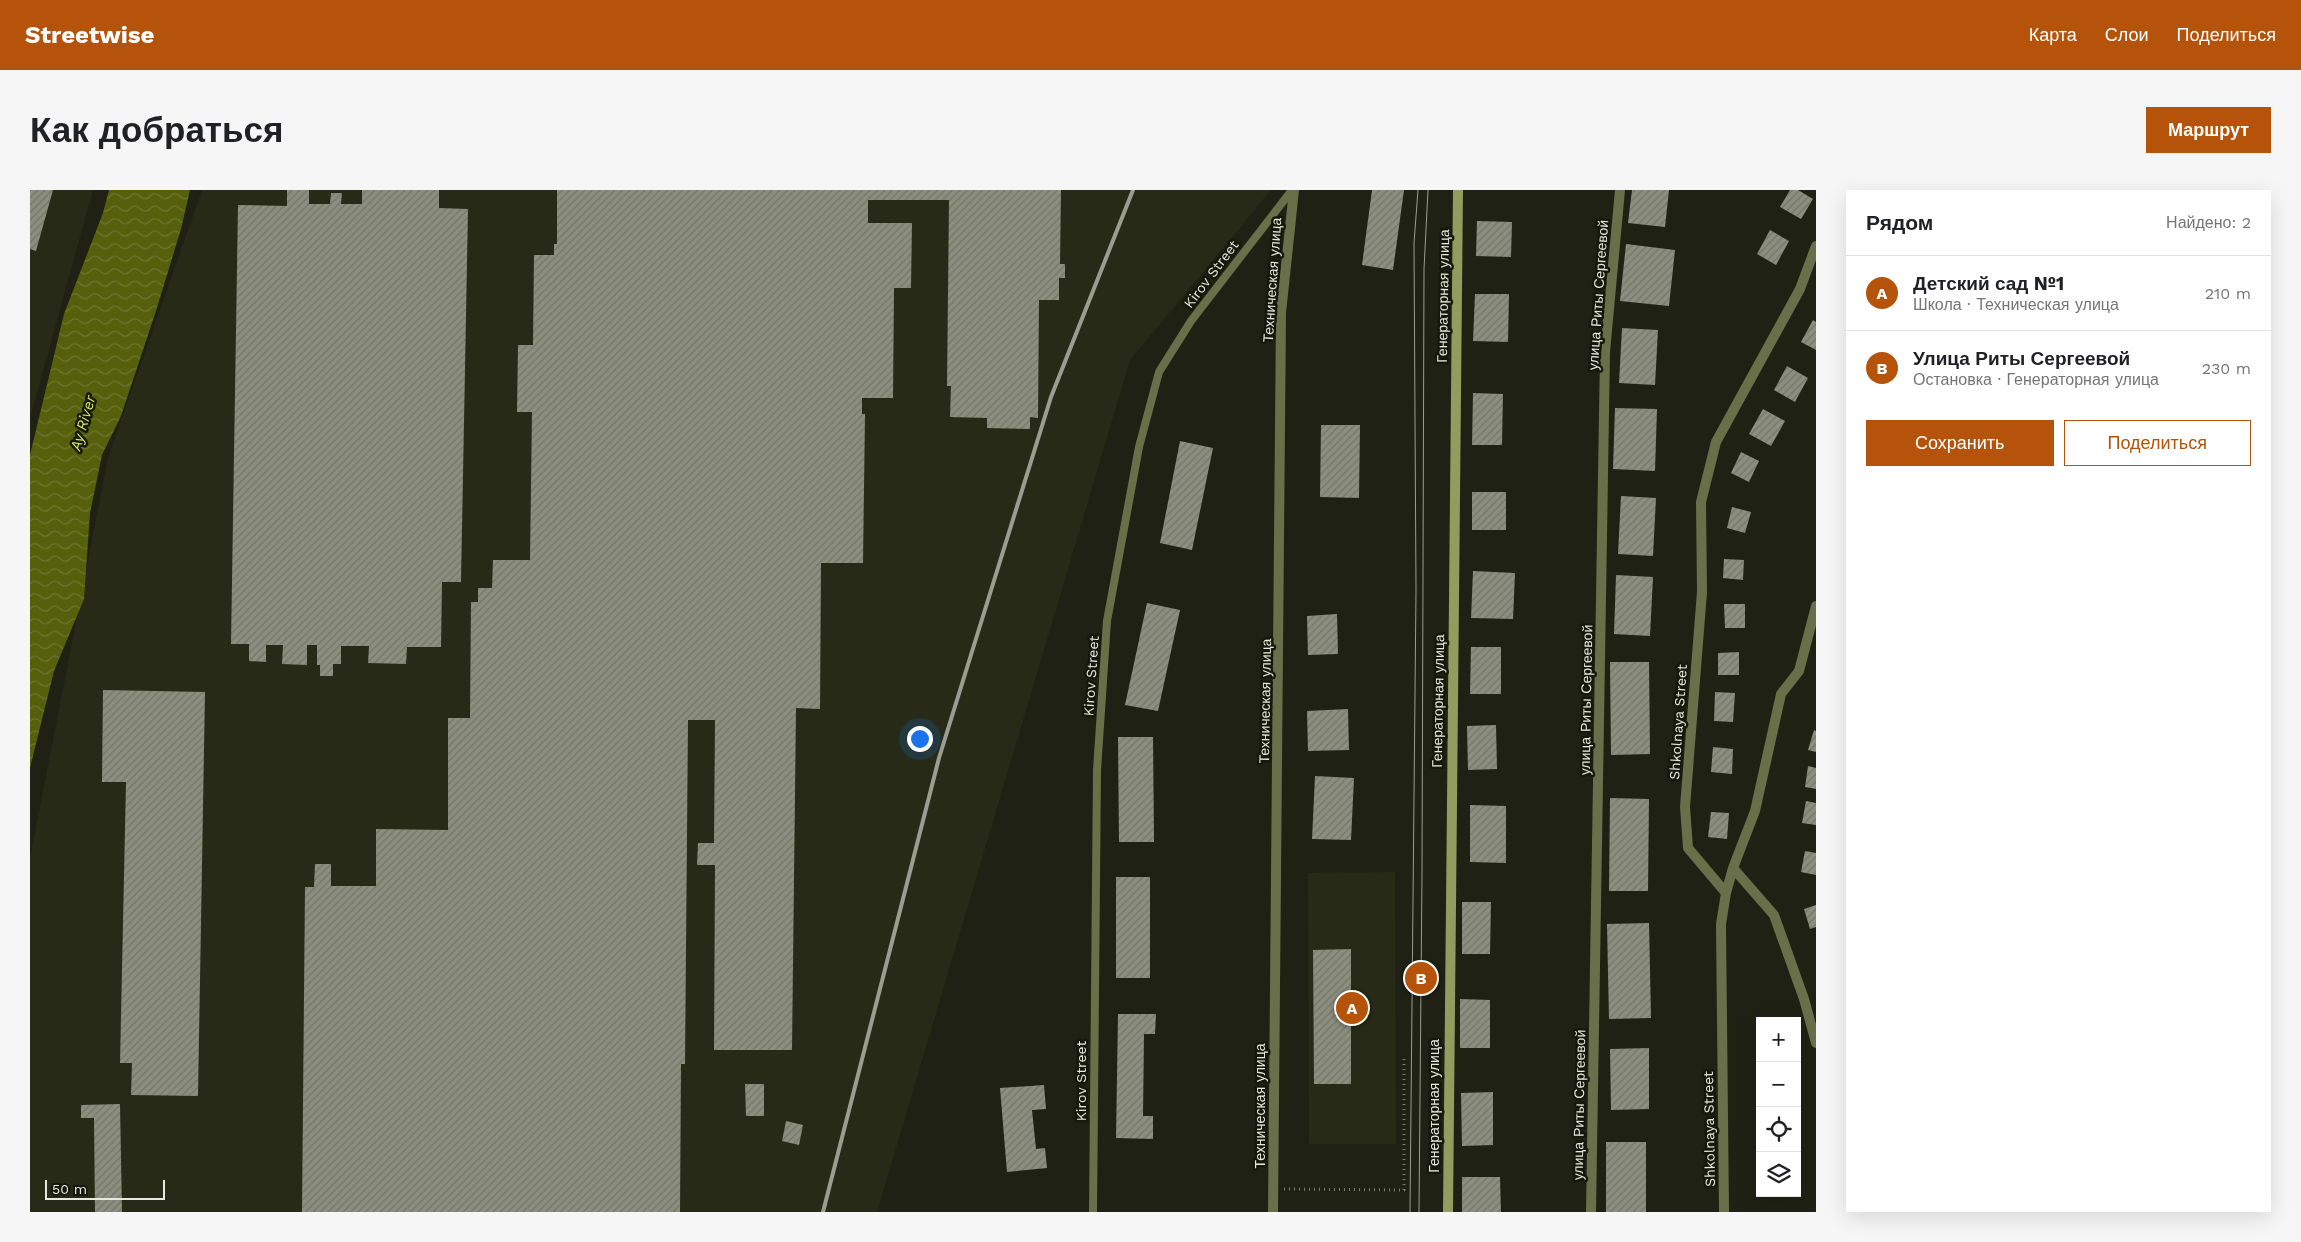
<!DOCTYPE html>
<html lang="ru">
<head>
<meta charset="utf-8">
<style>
  :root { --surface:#fff; --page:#f6f6f6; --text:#202124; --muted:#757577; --line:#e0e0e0; --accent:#b45309 }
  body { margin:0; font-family:"Work Sans",sans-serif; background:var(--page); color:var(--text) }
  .controls { position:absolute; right:15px; bottom:15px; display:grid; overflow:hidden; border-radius:0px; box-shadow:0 5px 20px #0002 }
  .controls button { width:45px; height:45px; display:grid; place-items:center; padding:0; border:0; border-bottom:1px solid var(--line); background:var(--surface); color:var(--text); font:25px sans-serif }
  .scale { position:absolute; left:15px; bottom:12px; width:120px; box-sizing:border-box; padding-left:5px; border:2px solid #e7e9e0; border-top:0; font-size:14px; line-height:18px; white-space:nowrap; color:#e7e9e0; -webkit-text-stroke:4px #16180b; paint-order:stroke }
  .you { position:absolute; left:889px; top:548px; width:18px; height:18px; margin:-12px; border:4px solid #fff; border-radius:50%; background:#1a73e8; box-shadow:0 0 0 8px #1a73e833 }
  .badge { display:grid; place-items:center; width:32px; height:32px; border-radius:50%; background:var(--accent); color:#fff; font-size:16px; font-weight:700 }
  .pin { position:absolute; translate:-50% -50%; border:2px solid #fff; box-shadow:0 1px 5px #0006 }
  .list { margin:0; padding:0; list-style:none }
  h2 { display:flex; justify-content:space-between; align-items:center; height:65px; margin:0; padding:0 20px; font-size:21px }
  h2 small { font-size:16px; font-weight:400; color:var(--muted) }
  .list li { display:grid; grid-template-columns:32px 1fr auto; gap:15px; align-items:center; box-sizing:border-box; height:75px; padding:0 20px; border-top:1px solid var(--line) }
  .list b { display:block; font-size:19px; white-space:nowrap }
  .list p { margin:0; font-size:16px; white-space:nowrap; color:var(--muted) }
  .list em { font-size:16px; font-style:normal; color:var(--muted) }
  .actions { display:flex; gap:10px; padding:15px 20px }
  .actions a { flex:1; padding:11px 0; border:1px solid var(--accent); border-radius:0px; text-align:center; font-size:18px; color:var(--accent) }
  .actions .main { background:var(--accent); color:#fff }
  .icon { flex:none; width:28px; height:28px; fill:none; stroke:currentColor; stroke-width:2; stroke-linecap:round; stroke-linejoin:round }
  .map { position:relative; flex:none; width:1786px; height:1022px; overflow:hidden; border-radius:0px }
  header { display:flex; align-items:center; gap:30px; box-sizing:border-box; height:70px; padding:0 25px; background:var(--accent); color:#fff }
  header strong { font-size:24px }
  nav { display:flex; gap:28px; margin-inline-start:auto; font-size:18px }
  .intro { display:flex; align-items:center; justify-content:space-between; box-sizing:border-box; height:120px; padding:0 30px }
  h1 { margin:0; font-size:35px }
  .button { padding:12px 22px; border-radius:0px; background:var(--accent); color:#fff; font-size:18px; font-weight:700 }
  main { display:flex; gap:30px; padding:0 30px }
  aside { flex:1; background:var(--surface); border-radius:0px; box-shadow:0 5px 20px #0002 }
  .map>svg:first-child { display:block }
</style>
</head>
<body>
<header>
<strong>Streetwise</strong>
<nav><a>Карта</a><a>Слои</a><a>Поделиться</a></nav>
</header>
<div class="intro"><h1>Как добраться</h1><a class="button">Маршрут</a></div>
<main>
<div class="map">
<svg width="1786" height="1022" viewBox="0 0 1786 1022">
  <defs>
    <pattern id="water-waves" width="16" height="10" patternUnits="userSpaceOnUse" patternTransform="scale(1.25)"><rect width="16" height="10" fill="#565f0c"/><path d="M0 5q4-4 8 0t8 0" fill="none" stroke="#6e762f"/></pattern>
    <pattern id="building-hatch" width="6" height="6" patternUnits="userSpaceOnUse" patternTransform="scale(1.25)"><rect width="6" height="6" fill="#8c8f7f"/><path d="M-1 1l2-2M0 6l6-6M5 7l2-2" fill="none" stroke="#73756a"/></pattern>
  </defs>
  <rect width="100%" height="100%" fill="#1f2114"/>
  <!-- built -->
  <path fill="#272a16" d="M0 0H63L0 228Z
    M172 0H1241L1100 170 847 1022H0V668L78 268Z
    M1365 682 1366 954H1279L1278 683Z"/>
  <!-- water -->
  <path fill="url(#water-waves)" d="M79 0H160L151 39 126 121 91 226 72 265 60 323 54 409 24 481 0 578V265L34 124 73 23Z"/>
  <!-- building -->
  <path fill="url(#building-hatch)" d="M0 0H23L6 61 0 59Z
    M257 0H279V14H300L301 3H312L311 14H332V0H409V18L438 19 431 392H412L411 457H377L376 474 338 473 339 456H311V474H303V486H290V475H287V455H277V475L252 474 253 455H236V472L219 471V454H201L208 15 257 16Z
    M527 0H1031L1030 74H1035V88H1029V110H1009L1008 228 1000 227V239L957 238V228L920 227 921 196H917L919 10H838V33H882L881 98H864L863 208H832V224H835L833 373H791L790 519 766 518 762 860H684L685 675H667L668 653H684L685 530H658L655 874H651L650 1022H272L275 697H284L285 674H301V696H346V639L418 640V528H440L441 412H448V398H462L463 370H500L502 222H487L488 155H503L504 65H524V54H527Z
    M1342 0H1374L1363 80 1332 75Z
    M1602 0H1639L1635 37 1598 33Z
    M1760 0H1768L1783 9 1771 29 1750 17Z
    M1447 31 1482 32 1481 67 1446 66Z
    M1740 40 1759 51 1746 75 1727 64Z
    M1596 54 1645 60 1639 116 1590 111Z
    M1445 104H1479L1478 152 1443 151Z
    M1783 130 1786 132V160L1771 152Z
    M1592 138 1628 140 1625 195 1589 193Z
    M1757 176 1778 188 1765 212 1744 200Z
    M1443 203 1473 204 1472 255H1442Z
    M1585 218 1627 219 1625 281 1583 279Z
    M1733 219 1755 231 1741 256 1719 244Z
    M1291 235H1330L1329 308 1290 307Z
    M1150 251 1183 258 1162 360 1130 353Z
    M1711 262 1729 271 1719 292 1701 283Z
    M1442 302H1476V340H1442Z
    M1591 306 1626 308 1623 366 1588 364Z
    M1702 317 1721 322 1715 343 1697 338Z
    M1694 369 1714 370 1713 390 1693 388Z
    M1443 381 1485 383 1483 429 1441 428Z
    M1586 385 1623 387 1620 446 1584 444Z
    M1117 413 1150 420 1128 521 1095 515Z
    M1694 414H1715V438H1695Z
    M1307 424 1308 464 1278 465 1277 426Z
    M1441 457H1471V504H1440Z
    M1709 462V485H1688V463Z
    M1580 472H1619L1620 564 1581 565Z
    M73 500 175 502 168 906 101 905 102 873H90L96 592H72Z
    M1685 502 1705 503 1703 532 1684 531Z
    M1318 519 1319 560 1278 561 1277 521Z
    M1466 535 1467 579 1438 580 1437 536Z
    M1784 540 1786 541V562L1778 560Z
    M1088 547H1123L1124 652H1089Z
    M1683 557 1703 559 1702 584 1681 582Z
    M1778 576 1786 578V599L1775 597Z
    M1285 586 1324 588 1321 650 1282 649Z
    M1580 608 1619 609 1618 701H1579Z
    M1776 611 1786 613V635L1772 633Z
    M1440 615 1476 616V673L1440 672Z
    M1681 622 1699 623 1697 649 1678 647Z
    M1775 661 1786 663V685L1771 682Z
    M1086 687H1120V788H1086Z
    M1432 712H1461L1460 764H1432Z
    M1786 715V737L1780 739 1774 719Z
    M1619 733 1621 828 1579 829 1577 734Z
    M1321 759V894H1284L1283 760Z
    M1430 809 1460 810V858H1430Z
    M1088 824H1126L1125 844H1114L1113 926H1123V949L1086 948Z
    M1619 858V919L1581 920 1580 859Z
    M715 894H734V926H716Z
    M1014 895 1016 919 1002 920 1006 959 1015 958 1017 978 977 982 970 898Z
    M1463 902V955L1432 956 1431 903Z
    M90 914 92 1022H65L64 928H51V915Z
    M756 931 773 935 769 955 752 951Z
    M1576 952H1616V1022H1576Z
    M1432 987H1470L1471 1022H1432Z"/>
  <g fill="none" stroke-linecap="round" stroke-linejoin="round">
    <!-- path -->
    <path stroke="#7c7e73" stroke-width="3" stroke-dasharray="1 4" stroke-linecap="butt" d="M1254 999 1374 1000V869"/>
    <!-- lane -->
    <path stroke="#686f49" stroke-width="8" d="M1063 1022 1067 580 1077 431 1109 257 1129 182 1161 131 1262 0"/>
    <!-- street -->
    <path stroke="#686f49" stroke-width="10" d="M1786 416 1769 481 1751 504 1725 621 1703 678 1744 725 1774 809 1786 853
      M1696 703 1703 678
      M1243 1022 1251 123 1264 0
      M1561 1022 1575 162 1590 0
      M1694 1022 1691 734 1696 703 1658 658 1655 617 1672 402 1671 312 1686 252 1770 99 1786 56"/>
    <!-- secondary -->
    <path stroke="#929c5e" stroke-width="10" d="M1418 1022 1428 0"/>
    <!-- tram -->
    <path stroke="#9b9d92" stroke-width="1" d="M1380 1022 1386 400 1384 53 1388 0
      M1389 1022 1392 684 1394 79 1398 0"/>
    <!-- rail -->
    <path stroke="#9b9d92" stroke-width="4" d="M793 1022 909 568 1021 207 1103 0"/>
  </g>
  <g text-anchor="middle" stroke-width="5" stroke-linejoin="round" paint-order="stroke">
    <!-- street labels -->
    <g font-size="14" fill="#e7e9e0" stroke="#16180b">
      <text transform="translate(1181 84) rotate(-53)" y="5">Kirov Street</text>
      <text transform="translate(1242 90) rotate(-86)" y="5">Техническая улица</text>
      <text transform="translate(1568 105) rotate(-86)" y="5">улица Риты Сергеевой</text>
      <text transform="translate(1413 106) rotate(-89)" y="5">Генераторная улица</text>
      <text transform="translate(1061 486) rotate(-86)" y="5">Kirov Street</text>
      <text transform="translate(1556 510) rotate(-89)" y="5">улица Риты Сергеевой</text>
      <text transform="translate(1235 511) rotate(-89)" y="5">Техническая улица</text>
      <text transform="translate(1408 511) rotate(-89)" y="5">Генераторная улица</text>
      <text transform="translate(1648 532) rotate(-86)" y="5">Shkolnaya Street</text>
      <text transform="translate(1051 891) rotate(-90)" y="5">Kirov Street</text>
      <text transform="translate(1549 915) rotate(-89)" y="5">улица Риты Сергеевой</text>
      <text transform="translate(1230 916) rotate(-90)" y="5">Техническая улица</text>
      <text transform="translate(1404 916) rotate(-90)" y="5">Генераторная улица</text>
      <text transform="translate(1679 939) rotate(-91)" y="5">Shkolnaya Street</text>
    </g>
    <!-- water labels -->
    <g font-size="15" font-style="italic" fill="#d3e461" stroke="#16180b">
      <text transform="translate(53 233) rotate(-74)" y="5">Ay River</text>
    </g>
  </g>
</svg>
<div class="controls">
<button>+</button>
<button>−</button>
<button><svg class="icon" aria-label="locate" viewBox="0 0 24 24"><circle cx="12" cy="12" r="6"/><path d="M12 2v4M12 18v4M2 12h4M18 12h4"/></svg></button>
<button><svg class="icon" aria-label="layers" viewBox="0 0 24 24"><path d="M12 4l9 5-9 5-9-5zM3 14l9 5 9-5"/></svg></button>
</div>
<div class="scale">50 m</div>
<div class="you"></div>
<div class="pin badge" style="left:1322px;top:818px">A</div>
<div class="pin badge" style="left:1391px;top:788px">B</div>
</div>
<aside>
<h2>Рядом<small>Найдено: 2</small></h2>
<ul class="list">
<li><span class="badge">A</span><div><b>Детский сад №1</b><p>Школа · Техническая улица</p></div><em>210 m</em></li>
<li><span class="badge">B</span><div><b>Улица Риты Сергеевой</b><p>Остановка · Генераторная улица</p></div><em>230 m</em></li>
</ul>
<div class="actions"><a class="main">Сохранить</a><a>Поделиться</a></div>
</aside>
</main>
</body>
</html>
